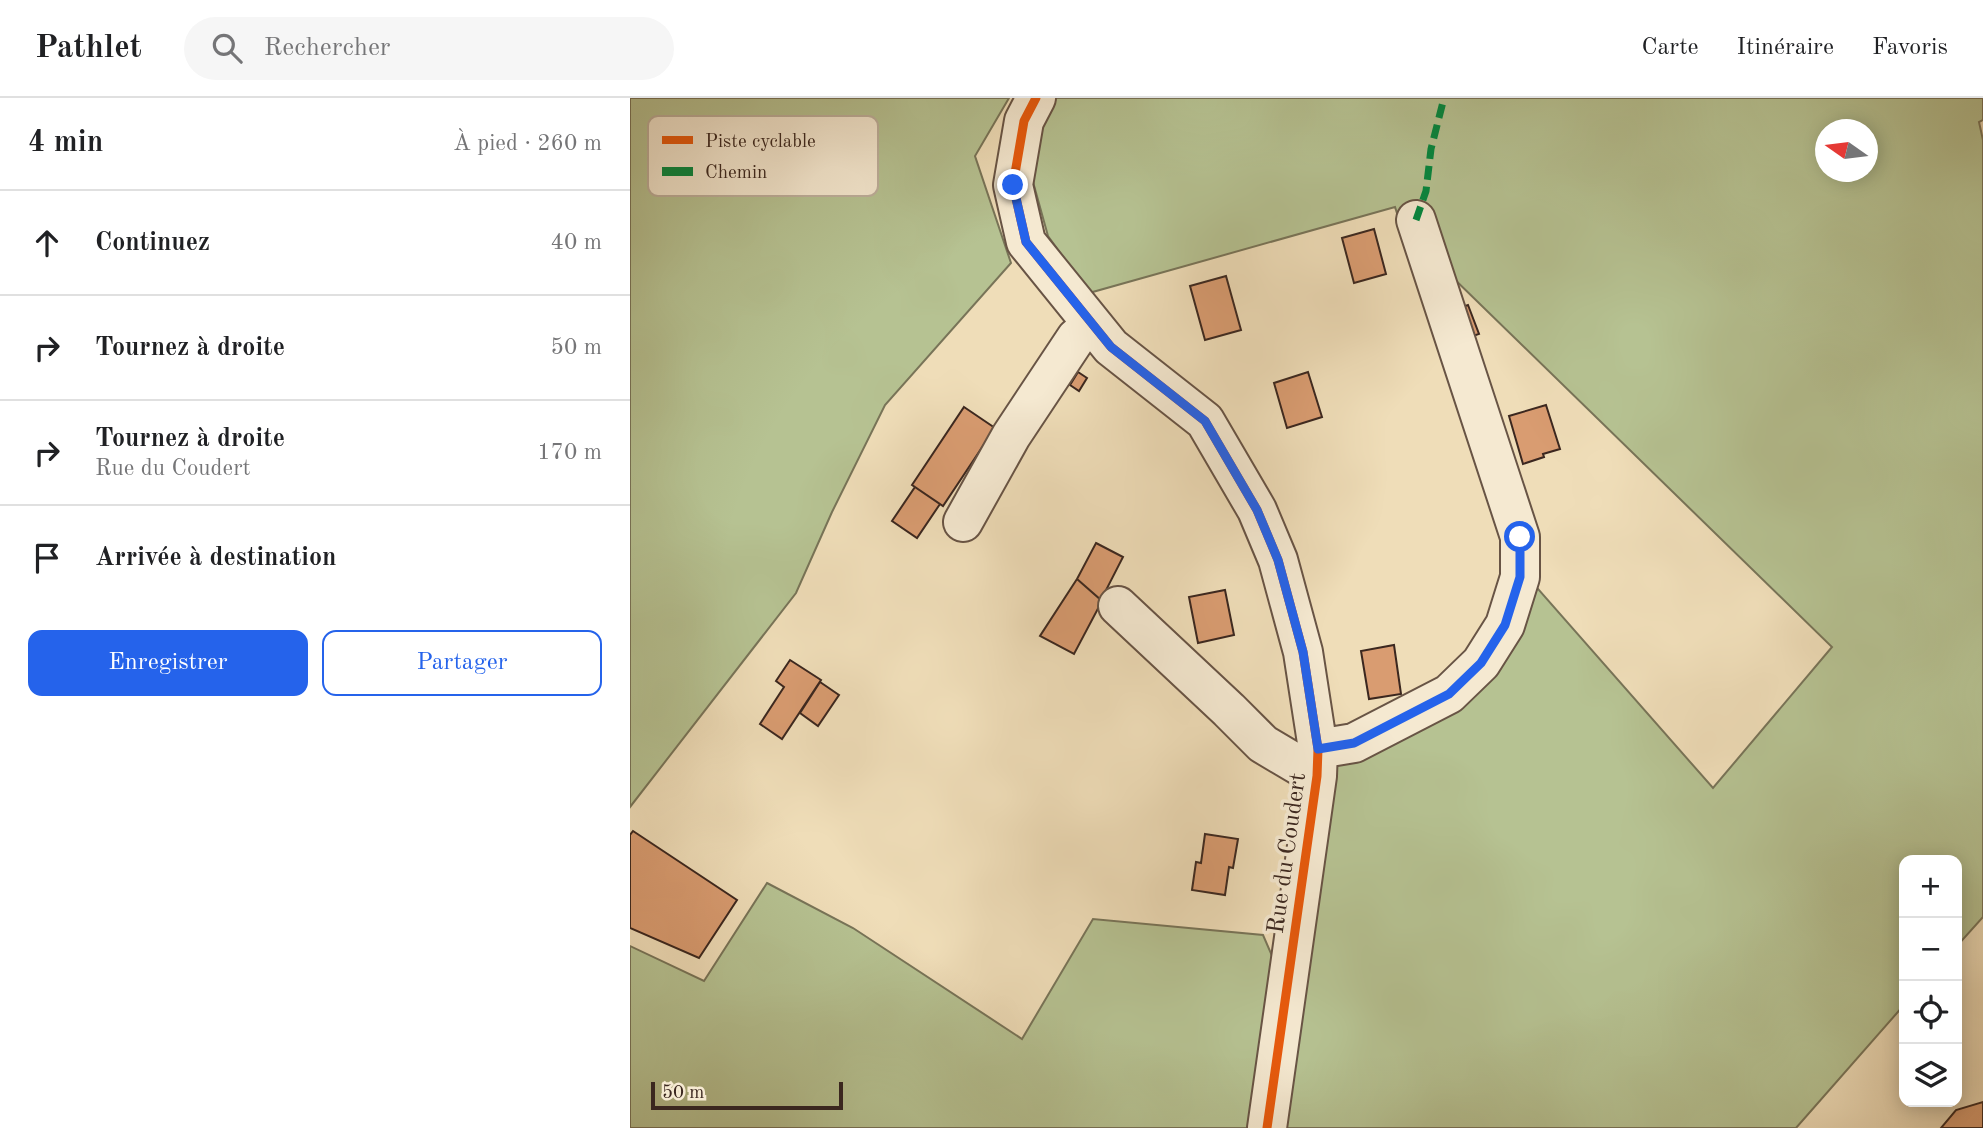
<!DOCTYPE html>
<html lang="fr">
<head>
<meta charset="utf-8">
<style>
  :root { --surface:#fff; --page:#f6f6f6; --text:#202124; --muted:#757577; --line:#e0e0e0; --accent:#2563eb }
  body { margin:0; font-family:"Old Standard TT",serif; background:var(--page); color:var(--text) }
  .controls { position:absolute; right:21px; bottom:21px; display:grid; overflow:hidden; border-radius:14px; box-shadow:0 4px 18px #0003 }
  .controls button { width:63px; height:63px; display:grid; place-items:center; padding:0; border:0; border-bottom:2px solid var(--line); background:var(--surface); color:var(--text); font:35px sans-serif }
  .compass { position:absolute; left:1185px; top:21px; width:63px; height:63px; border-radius:50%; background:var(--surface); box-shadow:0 4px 18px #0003; rotate:284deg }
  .scale { position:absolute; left:21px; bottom:18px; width:192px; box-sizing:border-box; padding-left:7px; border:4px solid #3b271f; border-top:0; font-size:19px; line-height:24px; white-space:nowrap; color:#3b271f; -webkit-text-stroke:5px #f5e9d1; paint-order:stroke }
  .stop { position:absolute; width:21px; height:21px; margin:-16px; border:5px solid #2563eb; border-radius:50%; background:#fff }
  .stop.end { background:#2563eb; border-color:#fff; box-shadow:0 2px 7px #0008 }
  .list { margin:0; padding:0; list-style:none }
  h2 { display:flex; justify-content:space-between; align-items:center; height:91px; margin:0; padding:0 28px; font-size:30px }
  h2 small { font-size:23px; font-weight:400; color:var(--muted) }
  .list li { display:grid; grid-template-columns:46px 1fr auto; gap:21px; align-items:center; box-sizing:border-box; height:105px; padding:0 28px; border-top:2px solid var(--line) }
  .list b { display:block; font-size:26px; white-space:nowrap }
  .list p { margin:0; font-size:23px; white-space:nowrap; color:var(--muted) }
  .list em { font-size:23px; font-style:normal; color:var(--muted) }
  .actions { display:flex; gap:14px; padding:21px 28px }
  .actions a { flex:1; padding:16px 0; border:2px solid var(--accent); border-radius:14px; text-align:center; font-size:24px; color:var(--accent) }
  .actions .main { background:var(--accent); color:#fff }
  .icon { flex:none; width:38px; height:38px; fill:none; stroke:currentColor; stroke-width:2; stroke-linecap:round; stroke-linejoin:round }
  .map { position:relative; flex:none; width:1353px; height:1030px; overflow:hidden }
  header { display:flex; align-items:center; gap:42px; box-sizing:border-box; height:98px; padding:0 35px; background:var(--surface); border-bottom:2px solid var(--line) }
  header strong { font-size:33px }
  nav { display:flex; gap:38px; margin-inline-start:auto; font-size:24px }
  .search { width:490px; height:63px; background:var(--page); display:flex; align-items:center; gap:18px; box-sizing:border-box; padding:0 24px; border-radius:38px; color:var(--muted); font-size:26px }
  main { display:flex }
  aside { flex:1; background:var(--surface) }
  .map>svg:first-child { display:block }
</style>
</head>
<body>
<header>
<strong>Pathlet</strong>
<div class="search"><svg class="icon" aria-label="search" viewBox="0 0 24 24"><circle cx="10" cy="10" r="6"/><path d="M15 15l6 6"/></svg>Rechercher</div>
<nav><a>Carte</a><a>Itinéraire</a><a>Favoris</a></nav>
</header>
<main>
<aside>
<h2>4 min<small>À pied · 260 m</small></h2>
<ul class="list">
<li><svg class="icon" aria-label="ahead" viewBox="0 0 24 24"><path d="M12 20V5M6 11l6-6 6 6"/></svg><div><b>Continuez</b></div><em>40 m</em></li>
<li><svg class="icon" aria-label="right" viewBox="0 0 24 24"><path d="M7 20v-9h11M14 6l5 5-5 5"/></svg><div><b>Tournez à droite</b></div><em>50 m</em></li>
<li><svg class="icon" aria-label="right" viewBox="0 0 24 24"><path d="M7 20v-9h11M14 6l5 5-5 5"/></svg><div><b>Tournez à droite</b><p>Rue du Coudert</p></div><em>170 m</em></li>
<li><svg class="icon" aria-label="arrive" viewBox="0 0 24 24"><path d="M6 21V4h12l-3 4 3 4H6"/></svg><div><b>Arrivée à destination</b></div></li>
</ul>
<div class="actions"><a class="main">Enregistrer</a><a>Partager</a></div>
</aside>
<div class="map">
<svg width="1353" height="1030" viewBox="0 0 1353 1030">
  <rect width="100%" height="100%" fill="#efddb8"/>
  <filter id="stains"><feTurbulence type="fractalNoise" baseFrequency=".00286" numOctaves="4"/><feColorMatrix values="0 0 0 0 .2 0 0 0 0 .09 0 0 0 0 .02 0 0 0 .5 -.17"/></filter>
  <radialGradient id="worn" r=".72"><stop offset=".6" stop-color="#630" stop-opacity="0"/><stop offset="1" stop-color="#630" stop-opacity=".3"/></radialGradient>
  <!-- green -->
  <path fill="#b6c292" stroke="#787458" stroke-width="2" fill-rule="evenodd" d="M0 0H379L345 58 381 165 255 307 202 414 166 495 0 709Z
    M425 0H1353V22L1349 24 1353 42V819L1327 848V762H1274V907L1166 1030H637L687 678 819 596 894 475 1083 690 1202 549 815 172 784 168 765 109 459 195 418 138 400 73 416 18ZM1196 32H1238V74H1196Z
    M137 785 223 830 392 941 463 821 633 837 643 860 618 1030H0V848L74 883Z"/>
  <!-- building -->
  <path fill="#d99c71" stroke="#3b271f" stroke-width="2" d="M744 131 756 176 724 185 712 140Z
    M596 178 611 232 575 242 560 188Z
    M838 207 849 236 840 239 829 210Z
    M448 274 457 280 449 293 440 287Z
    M678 274 692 319 657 330 644 285Z
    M916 307 930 351 913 356 914 359 893 366 879 318Z
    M334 309 365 330 313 408 282 387Z
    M285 389 310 406 287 440 262 423Z
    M466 445 493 459 471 502 447 481Z
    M447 481 472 503 444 556 410 538Z
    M595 492 604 537 568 545 559 499Z
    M764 547 771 596 739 601 731 553Z
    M160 562 191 582 152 641 130 626 154 589 146 583Z
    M190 584 209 597 188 628 170 615Z
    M3 733 107 802 69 860 0 830V737Z
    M575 736 608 741 603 770 599 769 595 797 562 792 566 764 571 765Z
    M1353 1004V1030H1311L1326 1012Z"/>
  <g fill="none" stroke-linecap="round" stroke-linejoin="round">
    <!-- minor casing -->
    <g stroke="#685445" stroke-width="42">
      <path id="minor" d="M406 0 394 23 383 87 396 144 481 249 575 323 627 412 648 462 673 554 688 651 687 678 637 1030
        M333 424 381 338 446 240 462 226
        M488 508 599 612 633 646 687 678
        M688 651 724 645 819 596 851 565 875 527 890 479V439L786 122"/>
    </g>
    <!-- minor -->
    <use href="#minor" stroke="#f5e9d1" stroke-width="38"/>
    <!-- quiet -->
    <path stroke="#00873e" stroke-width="7" stroke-dasharray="14 7" stroke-linecap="butt" d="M786 122 796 93 801 51 814 0"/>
    <!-- cycleway casing -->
    <g stroke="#f5e9d1" stroke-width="13">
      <path id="cycleway" d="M406 0 394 23 383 87 396 144 481 249 575 323 627 412 648 462 673 554 688 651 687 678 637 1030"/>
    </g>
    <!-- cycleway -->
    <use href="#cycleway" stroke="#e8590c" stroke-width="9"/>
  </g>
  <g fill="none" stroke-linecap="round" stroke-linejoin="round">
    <!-- route -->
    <path stroke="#2563eb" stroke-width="9" d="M383 87 396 144 481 249 575 323 627 412 648 462 673 554 688 651 724 645 819 596 851 565 875 527 890 479V439"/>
  </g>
  <g text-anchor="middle" stroke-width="7" stroke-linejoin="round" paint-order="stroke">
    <!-- street labels -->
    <g font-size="24" fill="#3b271f" stroke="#f5e9d1">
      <text transform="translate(656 755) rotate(-82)" y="8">Rue du Coudert</text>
    </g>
  </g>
  <!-- legend -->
  <rect x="18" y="18" width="230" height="80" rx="10" fill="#f5e9d1" stroke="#bdaf9c" stroke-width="2"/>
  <rect x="32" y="38" width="31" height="8" fill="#e8590c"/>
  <rect x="32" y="69" width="31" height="9" fill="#00873e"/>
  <g font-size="19" fill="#3b271f">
    <text x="75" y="49">Piste cyclable</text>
    <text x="75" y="80">Chemin</text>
  </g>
  <rect width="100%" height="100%" filter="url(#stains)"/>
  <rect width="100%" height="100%" fill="url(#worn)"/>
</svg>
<div class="controls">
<button>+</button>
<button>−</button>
<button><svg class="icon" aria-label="locate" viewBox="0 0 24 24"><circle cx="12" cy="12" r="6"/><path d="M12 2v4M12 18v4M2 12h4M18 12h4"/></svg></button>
<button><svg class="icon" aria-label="layers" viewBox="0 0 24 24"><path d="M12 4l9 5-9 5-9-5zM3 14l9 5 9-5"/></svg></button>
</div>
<svg class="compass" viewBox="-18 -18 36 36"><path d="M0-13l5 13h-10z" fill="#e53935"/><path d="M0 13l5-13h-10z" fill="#757577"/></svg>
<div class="scale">50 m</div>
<div class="stop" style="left:890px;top:439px"></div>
<div class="stop end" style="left:383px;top:87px"></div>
</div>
</main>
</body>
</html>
